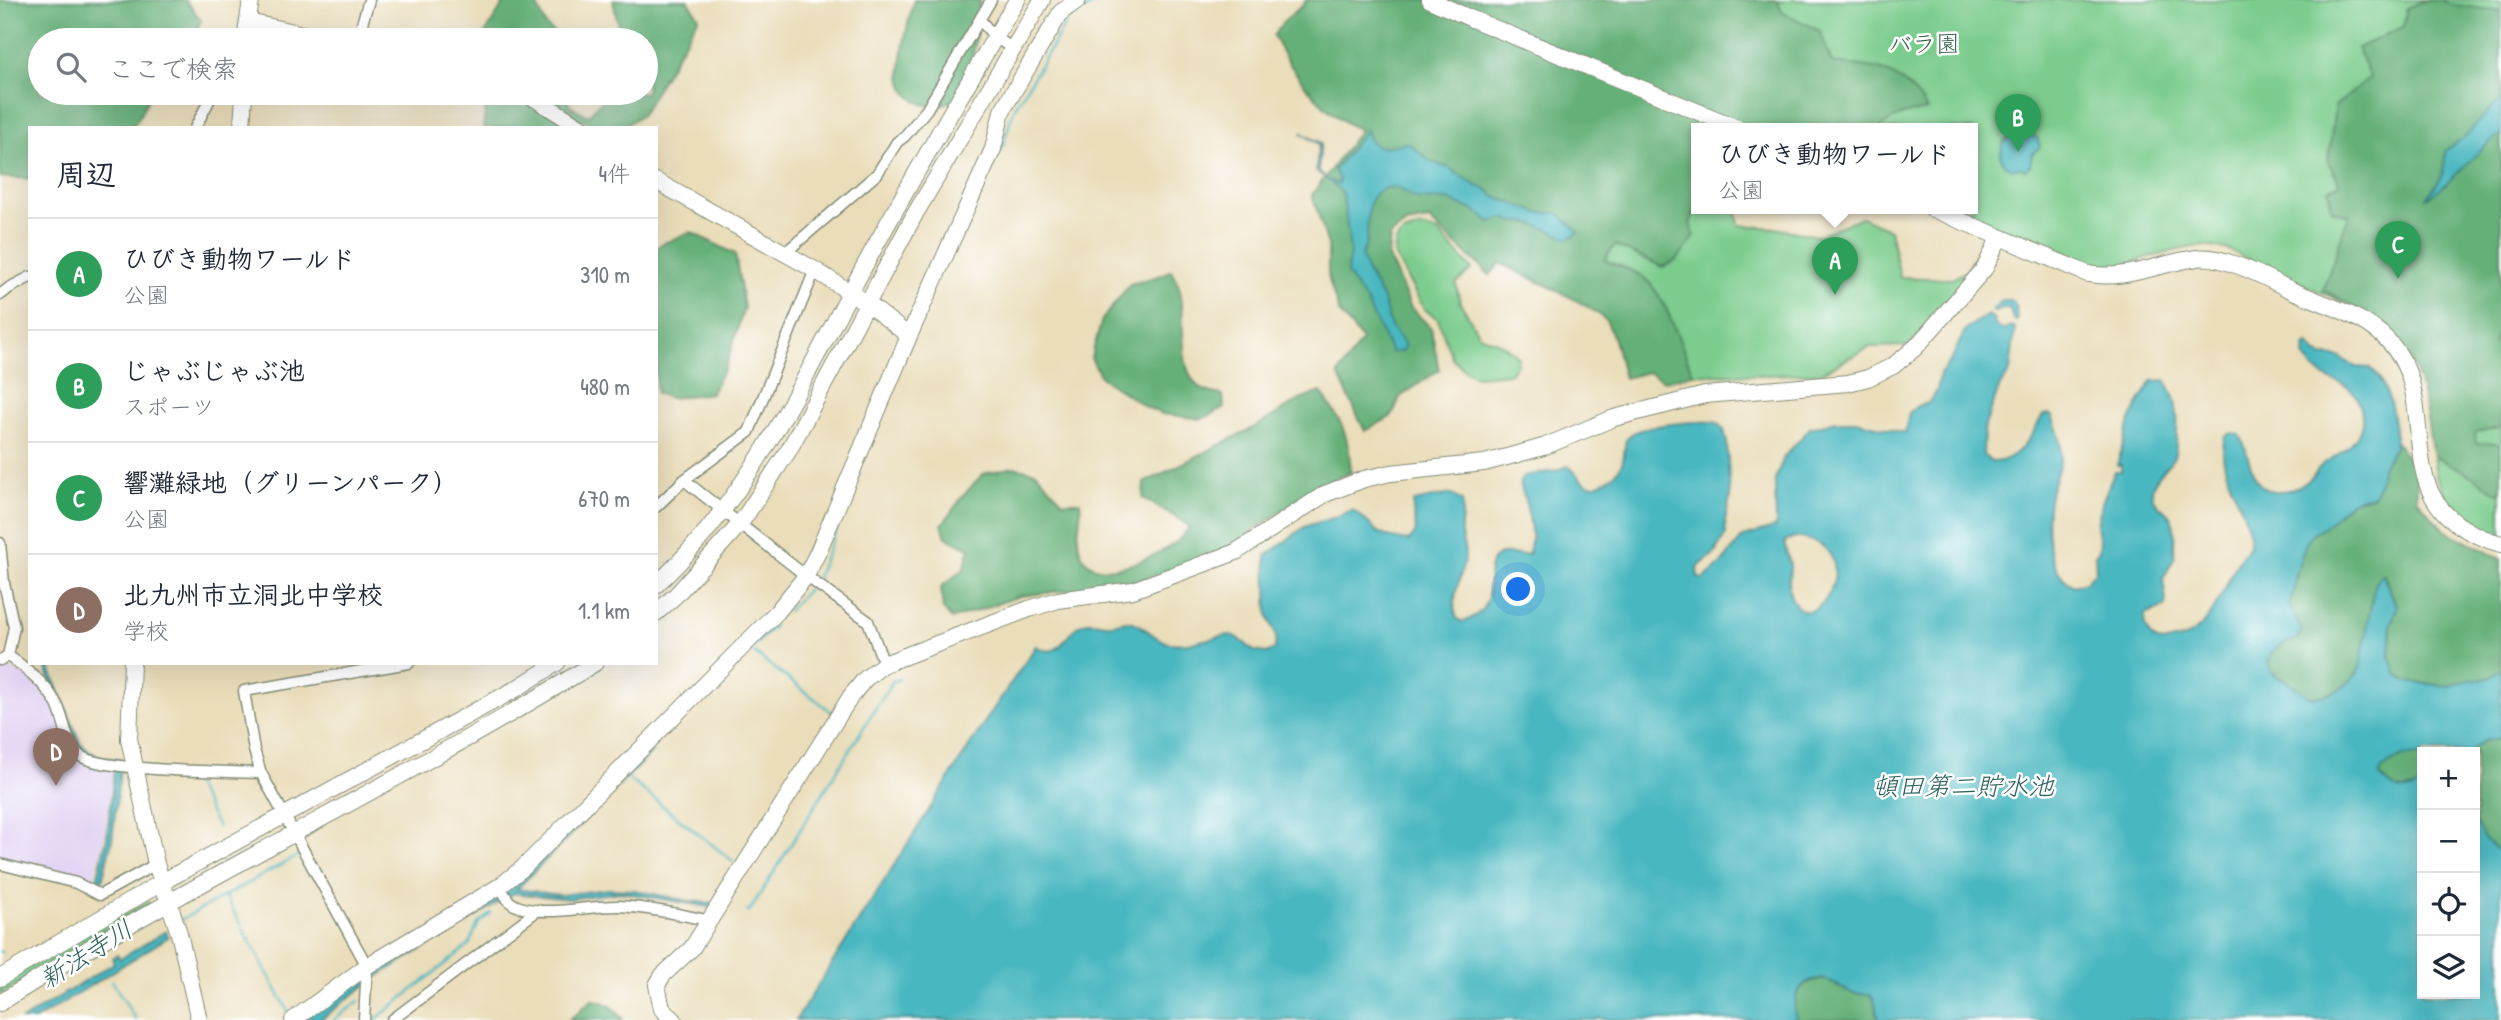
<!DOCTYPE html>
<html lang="ja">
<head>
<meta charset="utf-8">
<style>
  :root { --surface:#fff; --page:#f2f2f3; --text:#1f2937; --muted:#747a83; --line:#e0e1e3; --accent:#1f6fb2 }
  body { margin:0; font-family:"Patrick Hand","Klee One",sans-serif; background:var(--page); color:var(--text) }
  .controls { position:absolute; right:21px; bottom:21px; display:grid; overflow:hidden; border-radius:0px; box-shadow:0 7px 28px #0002 }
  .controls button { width:63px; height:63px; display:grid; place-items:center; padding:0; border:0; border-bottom:2px solid var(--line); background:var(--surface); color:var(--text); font:35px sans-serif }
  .you { position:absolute; left:1519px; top:590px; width:24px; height:24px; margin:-18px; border:5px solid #fff; border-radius:50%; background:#1a73e8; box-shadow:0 0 0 10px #1a73e833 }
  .badge { display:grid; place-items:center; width:46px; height:46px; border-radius:50%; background:var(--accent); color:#fff; font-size:23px; font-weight:700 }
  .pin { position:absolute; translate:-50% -58px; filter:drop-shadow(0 2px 4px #0008) }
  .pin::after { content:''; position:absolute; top:37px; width:24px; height:21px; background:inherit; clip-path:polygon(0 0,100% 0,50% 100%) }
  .popup { position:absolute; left:1691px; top:123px; width:287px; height:91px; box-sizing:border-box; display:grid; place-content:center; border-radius:0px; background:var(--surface); filter:drop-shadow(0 2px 5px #0005); font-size:23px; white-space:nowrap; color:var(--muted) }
  .popup b { font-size:26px; color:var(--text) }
  .popup::after { content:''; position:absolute; left:50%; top:100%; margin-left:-14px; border:14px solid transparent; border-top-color:var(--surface) }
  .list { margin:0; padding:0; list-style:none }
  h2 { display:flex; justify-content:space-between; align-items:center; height:91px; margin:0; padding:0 28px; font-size:30px }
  h2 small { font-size:23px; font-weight:400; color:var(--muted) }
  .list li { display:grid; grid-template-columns:46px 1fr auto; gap:21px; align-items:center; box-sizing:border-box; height:112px; padding:0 28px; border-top:2px solid var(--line) }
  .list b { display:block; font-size:26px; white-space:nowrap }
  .list p { margin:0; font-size:23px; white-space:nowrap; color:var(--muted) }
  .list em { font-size:23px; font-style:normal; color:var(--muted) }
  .icon { flex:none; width:38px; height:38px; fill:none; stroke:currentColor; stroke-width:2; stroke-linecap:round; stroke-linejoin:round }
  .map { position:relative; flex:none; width:2501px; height:1020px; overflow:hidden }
  .search { position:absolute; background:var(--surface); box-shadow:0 7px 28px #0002; left:28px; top:28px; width:630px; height:77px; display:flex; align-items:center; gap:18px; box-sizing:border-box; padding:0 24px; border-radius:38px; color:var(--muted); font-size:26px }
  .panel { position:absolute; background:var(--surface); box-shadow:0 7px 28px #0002; left:28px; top:126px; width:630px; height:539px; border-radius:0px }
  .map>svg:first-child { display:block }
</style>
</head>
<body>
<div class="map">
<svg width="2501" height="1020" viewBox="0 0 2501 1020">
  <rect width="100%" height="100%" fill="#fff"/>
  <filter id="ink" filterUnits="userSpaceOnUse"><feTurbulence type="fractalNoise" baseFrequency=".0143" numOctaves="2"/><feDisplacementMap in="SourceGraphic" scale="14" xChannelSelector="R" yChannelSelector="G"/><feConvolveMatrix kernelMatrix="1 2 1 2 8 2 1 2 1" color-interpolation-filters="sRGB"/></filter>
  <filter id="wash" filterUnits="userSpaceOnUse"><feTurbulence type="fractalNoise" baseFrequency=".00686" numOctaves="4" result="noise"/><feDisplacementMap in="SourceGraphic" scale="28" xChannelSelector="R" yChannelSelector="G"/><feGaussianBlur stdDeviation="1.57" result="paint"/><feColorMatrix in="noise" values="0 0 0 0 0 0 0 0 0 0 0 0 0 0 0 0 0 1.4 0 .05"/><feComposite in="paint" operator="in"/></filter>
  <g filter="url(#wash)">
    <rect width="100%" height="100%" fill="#eaddba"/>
    <!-- built -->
    <path fill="#e2d4f3" d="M6 667 27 675 51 700 76 758 99 768 113 771 105 835 93 885 41 870 0 862V669Z"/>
    <!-- green -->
    <path fill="#7ccc8d" stroke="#4e8460" stroke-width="2" d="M1758 0H2501V538L2458 519 2436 476 2424 398 2417 370 2407 352 2388 329 2365 312 2226 249 2202 246 2186 248 2115 266 2096 265 2017 236 1957 209H1973V129H1785Z
      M1697 206V209H1736L1739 225 1775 228 1817 236 1862 217 1890 230 1900 277 1952 279 1967 271 1978 249 1983 252 1976 272 1909 346 1870 347 1820 373 1770 375 1693 374C1682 349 1665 293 1644 278 1633 269 1618 265 1604 261L1615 245 1662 267 1690 223Z
      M1421 227 1438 232 1472 269 1456 284 1460 302 1479 335C1493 340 1507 345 1518 357L1517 363 1511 373 1476 376 1468 373 1452 358 1438 319 1424 309 1394 254 1396 242 1402 234Z
      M148 902 150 906 0 995V984L66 944Z"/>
    <!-- forest -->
    <path fill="#65b078" stroke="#427656" stroke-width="2" d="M0 0H185L201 20 194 40H40V93H154C142 102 142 120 130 128H59L56 124 46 123 45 128H30V179L0 177Z
      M506 0H534L547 27 563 40H481Z
      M613 0H688L699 17 642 114 622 128H596L585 120 559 121 558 128H483L487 98 491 93H571L568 104 588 116 608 93H646V40H621Z
      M914 0H980C977 16 973 75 967 85 948 118 902 109 901 74 901 50 908 23 914 0Z
      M1306 0H1777L1782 12 1820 31 1832 63C1848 65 1867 65 1882 70 1898 75 1920 95 1927 110 1909 113 1892 116 1879 129H1697V206L1690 223 1695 236 1677 260 1663 267 1615 245 1604 260C1617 266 1632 269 1644 278 1665 293 1682 349 1693 374L1664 381 1648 372 1624 378C1619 362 1615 333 1606 321 1594 305 1521 274 1500 263L1490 275 1429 220 1406 224 1390 236 1388 256 1411 308 1431 328 1439 370 1400 397 1392 416 1365 431 1338 374 1362 340 1339 312 1328 277V245L1312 195 1360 130C1321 113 1293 73 1273 36L1285 20 1303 5Z
      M2426 0H2443L2447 4 2501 11V323L2493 343 2501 344V428L2475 432 2476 443H2496L2501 446V491L2498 493 2462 470 2433 456C2418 356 2415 339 2323 290L2349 215 2332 210 2328 189 2340 184 2328 162 2335 106 2370 78 2357 48 2403 27 2407 8Z
      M691 232 735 254 744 308 726 365 711 393 670 398 656 393V248L662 244Z
      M1171 270C1174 276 1178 283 1180 290 1187 317 1175 373 1202 389 1208 393 1217 394 1223 395L1224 408 1202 419 1162 414 1144 406 1101 377 1091 358 1102 320 1130 284 1159 276Z
      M1321 392C1342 422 1349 434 1351 472L1312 489 1236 543 1203 560 1134 582 1020 596 952 619 943 609 941 587 964 569 970 548 946 537 942 525 963 496 983 474 1014 467 1036 472 1063 502H1080C1083 521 1073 536 1082 555 1096 586 1157 556 1175 543 1181 539 1185 532 1190 527 1175 515 1159 508 1143 498L1144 483 1253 428 1300 400Z
      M2395 441 2417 471V499L2444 530 2501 559V670L2489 678 2469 680 2449 686 2407 682 2396 673 2390 656 2391 624 2397 607 2384 575 2375 583 2360 668C2350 686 2330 698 2309 697 2293 689 2247 665 2280 644 2286 640 2293 641 2300 637 2300 624 2293 617 2289 605 2296 588 2298 551 2309 538 2314 532 2323 528 2330 522 2336 516 2342 508 2349 503 2356 498 2368 500 2374 494 2379 490 2378 476 2381 469 2386 459 2395 453 2395 441Z
      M2501 738V852L2484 839 2475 822V752H2469L2483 741Z
      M2402 756H2422V787L2420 785 2413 790 2411 789 2396 790 2379 775 2382 769Z
      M1816 980H1829L1846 991 1869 994 1874 1000 1879 1020H1796C1792 1002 1795 984 1816 980Z
      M592 1000C608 1001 615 1008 623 1020H569Z"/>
    <!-- water -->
    <path fill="#49b7c0" stroke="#347a7a" stroke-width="2" fill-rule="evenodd" d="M2501 101V134C2473 153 2454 182 2425 199 2439 182 2446 175 2445 151L2465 137 2487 112Z
      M1366 130C1372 157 1390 144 1408 143L1431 162 1449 168 1475 185 1488 190 1495 197 1539 213H1558L1573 226 1578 232 1569 239C1554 232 1528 219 1513 222L1505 218 1490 222 1475 211 1448 200 1417 199 1395 187C1354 187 1376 234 1361 255L1367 272 1382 297 1391 327 1403 342 1405 348 1400 352H1391L1366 301 1347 274 1350 251 1343 195C1337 183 1325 180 1316 170L1319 144 1301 133 1321 143 1318 170 1326 179 1339 184V178L1334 170Z
      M2032 134 2038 139 2040 147 2032 154 2030 166 2025 170 2019 167 2012 169 2005 165 2000 156 2004 142 2011 137 2024 138Z
      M2003 300H2010L2016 305 2017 321 2013 320 2010 309 2003 308 1995 312 1992 310Z
      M1988 315 1993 318C1994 328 2002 333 2011 326L2015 328 2010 371 2000 386 1984 428 1983 455 1992 462C2018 462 2033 435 2043 415L2049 414 2052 416C2056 425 2060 438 2061 448 2062 463 2055 476 2051 491 2044 517 2045 572 2074 586L2086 582 2096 571 2095 555 2099 550 2100 542 2097 525 2102 502 2115 471H2121V465H2117L2131 418 2152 381 2165 380C2181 401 2178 429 2175 454 2170 467 2157 473 2153 486 2148 501 2164 508 2171 518 2178 530 2172 544 2175 556L2163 579 2166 601 2164 607 2145 615C2143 624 2146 633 2154 639 2160 643 2169 642 2175 640 2211 633 2222 591 2237 563 2240 557 2245 552 2249 545 2252 507 2214 476 2225 437L2232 433 2240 435C2248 449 2250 479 2264 488 2278 496 2303 488 2313 476 2317 472 2318 467 2323 464 2349 449 2373 431 2357 398 2349 382 2336 384 2323 376 2316 372 2309 363 2304 357L2306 345 2308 344 2315 353 2322 356 2339 357 2356 367 2371 368C2390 388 2396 419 2395 447L2382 467 2376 492 2372 496 2359 498 2349 503 2329 523 2310 536 2306 543 2295 577 2294 590 2289 605 2302 631 2295 640C2275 644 2257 660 2278 678L2284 679 2310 697C2330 698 2351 686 2360 668L2375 583 2381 574 2383 575 2397 607 2391 624 2390 656 2396 673 2406 682 2449 686 2469 680 2489 678 2501 670V738L2483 741 2469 752H2422V756H2402L2382 769 2379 775C2389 788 2407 796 2420 785L2422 787V994H2475V822L2484 839 2501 852V1020H1879L1874 1000 1869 994C1863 993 1858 994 1852 993 1844 991 1840 984 1832 982 1804 971 1790 995 1796 1020H1606L1600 1018 1595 1020H796L986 720 1036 646C1065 664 1064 624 1089 622 1096 622 1103 624 1111 624 1121 623 1128 618 1137 624 1149 630 1157 641 1170 643 1190 646 1211 637 1230 635L1237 637 1254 651 1266 653 1275 649 1276 636 1268 615 1266 556 1306 526 1333 518 1352 510C1362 515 1366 521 1374 529 1383 537 1396 539 1408 541 1425 529 1408 517 1414 502L1450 494 1462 501C1464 512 1460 522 1461 534 1462 541 1465 548 1465 555 1463 577 1449 597 1457 619L1463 622C1505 607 1479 572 1496 557 1503 550 1518 557 1528 554 1537 533 1525 503 1520 482L1524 476 1555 471 1568 466C1576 471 1579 480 1587 484 1592 487 1597 485 1602 483 1635 466 1618 444 1630 435 1645 424 1697 421 1716 422L1724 430 1727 442 1730 499 1725 521 1726 534 1715 553 1697 568 1698 578 1703 579 1720 565 1743 537 1774 528 1776 524 1775 480 1784 457 1810 428 1837 421H1856L1905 433 1909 413 1917 406 1928 403 1937 391 1940 374 1951 360 1966 329ZM1795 537C1803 539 1814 540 1821 545 1856 570 1815 632 1795 604 1791 599 1788 590 1789 584 1789 578 1790 573 1790 567 1791 557 1783 551 1785 541Z
      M44 663H48L80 743C91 755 105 759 121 760L112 840 100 889 95 888 107 838 115 764 85 754 78 747Z
      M649 749 652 752 517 889 560 895 608 889 634 890 688 901 712 903 711 907 620 892 569 899 514 893 375 978 320 1020H302L384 963 494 898Z
      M166 931 168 937 35 1020H22L114 963 112 958 117 955 120 959Z"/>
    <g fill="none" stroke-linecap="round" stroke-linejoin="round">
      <!-- stream -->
      <path stroke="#49b7c0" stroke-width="2.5" d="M1001 151 1014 109 1069 18 1103 0
        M817 577 859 474
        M788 611 809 588
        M754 653 832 712
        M672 728 774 626
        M189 774 218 827
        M630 780 734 862
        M225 896 288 1011
        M747 911 749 912 892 682 899 679
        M181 920 301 854
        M0 951 1 953
        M112 981 136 1020
        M370 1006 371 1020
        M334 1020 359 1001
        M375 1020 469 945 478 924 491 913"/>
    </g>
  </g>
  <g filter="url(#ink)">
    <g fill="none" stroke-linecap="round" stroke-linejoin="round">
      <!-- street casing -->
      <g stroke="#848d77" stroke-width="13">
        <path id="street" d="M980 20 995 37 1013 49
          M357 40 369 0
          M195 128 213 93
          M786 252 877 174 897 142 905 136 927 109 991 0
          M0 295 9 288 30 277
          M684 480 806 576 868 621 884 664
          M656 507 684 480 749 432 815 270
          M0 543 4 583 14 627 8 656 0 660
          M8 656C25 667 44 683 55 701 65 716 64 742 79 755 98 772 229 771 261 773
          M0 864 76 883 100 895 156 864
          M500 886C505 895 508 903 517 906 548 918 587 905 619 906 650 908 680 914 710 921
          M364 1020 367 966 261 773 254 750 244 691 409 663
          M392 1020 538 910"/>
      </g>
      <!-- secondary casing -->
      <g stroke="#848d77" stroke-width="18">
        <path id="secondary" d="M1430 0 1472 19 1740 129
          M248 22 331 40
          M245 40 251 0
          M526 93 582 128
          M242 128 244 93
          M656 181 815 270 868 304 909 336
          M1933 209 2088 274C2126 281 2159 263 2197 258 2208 256 2223 260 2233 264 2253 270 2272 281 2291 290 2320 303 2357 313 2381 334 2455 398 2371 507 2501 544
          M656 585C749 499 800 385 859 276 909 183 963 91 1017 0
          M656 613 676 595 740 524 789 450 915 214 1042 0
          M132 663 129 739 156 864 179 933 199 1020
          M0 978 164 881 514 690 557 663
          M0 1003C192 880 401 783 595 663
          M293 1020 367 966 500 886 523 868 777 612 806 576 818 552 909 336 993 149 1002 111 1061 12 1078 0
          M674 1020 662 1009 657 985 663 975 692 948 851 696 865 679 884 664 1029 609 1058 600 1133 590 1236 552 1325 494 1364 479 1391 473 1484 463 1507 457 1543 447 1614 418 1705 395 1848 383 1868 378 1893 366 1916 347 1985 268 1999 238"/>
      </g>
      <!-- street -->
      <use href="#street" stroke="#fff" stroke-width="10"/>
      <!-- secondary -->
      <use href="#secondary" stroke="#fff" stroke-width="16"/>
    </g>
  </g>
  <g text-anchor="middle" stroke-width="5" stroke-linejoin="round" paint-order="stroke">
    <!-- park labels -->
    <g font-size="24" fill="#36614a" stroke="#fff">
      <text x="1924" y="52">バラ園</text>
    </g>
    <!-- water labels -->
    <g font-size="26" font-style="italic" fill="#2c625e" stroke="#fff">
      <text x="1963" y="795">頓田第二貯水池</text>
      <text transform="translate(86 954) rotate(-32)" y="9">新法寺川</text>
    </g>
  </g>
</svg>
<div class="controls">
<button>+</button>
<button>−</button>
<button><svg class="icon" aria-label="locate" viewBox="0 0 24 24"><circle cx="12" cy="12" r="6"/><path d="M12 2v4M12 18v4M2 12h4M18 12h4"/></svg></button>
<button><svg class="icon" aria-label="layers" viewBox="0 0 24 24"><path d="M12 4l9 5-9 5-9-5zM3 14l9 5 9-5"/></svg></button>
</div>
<div class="you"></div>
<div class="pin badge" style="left:1835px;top:295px;background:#2e9e5b">A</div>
<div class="popup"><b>ひびき動物ワールド</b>公園</div>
<div class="pin badge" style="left:2018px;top:152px;background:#2e9e5b">B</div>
<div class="pin badge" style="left:2398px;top:279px;background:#2e9e5b">C</div>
<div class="pin badge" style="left:56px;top:786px;background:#8d6e63">D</div>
<div class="search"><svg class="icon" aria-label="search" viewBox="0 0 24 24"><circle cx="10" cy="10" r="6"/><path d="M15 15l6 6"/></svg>ここで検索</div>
<section class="panel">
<h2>周辺<small>4件</small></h2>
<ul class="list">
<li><span class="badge" style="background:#2e9e5b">A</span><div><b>ひびき動物ワールド</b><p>公園</p></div><em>310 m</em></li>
<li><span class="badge" style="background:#2e9e5b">B</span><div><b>じゃぶじゃぶ池</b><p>スポーツ</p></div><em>480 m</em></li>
<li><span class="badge" style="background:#2e9e5b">C</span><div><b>響灘緑地（グリーンパーク）</b><p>公園</p></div><em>670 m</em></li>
<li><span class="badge" style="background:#8d6e63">D</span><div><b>北九州市立洞北中学校</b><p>学校</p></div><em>1.1 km</em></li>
</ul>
</section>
</div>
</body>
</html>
